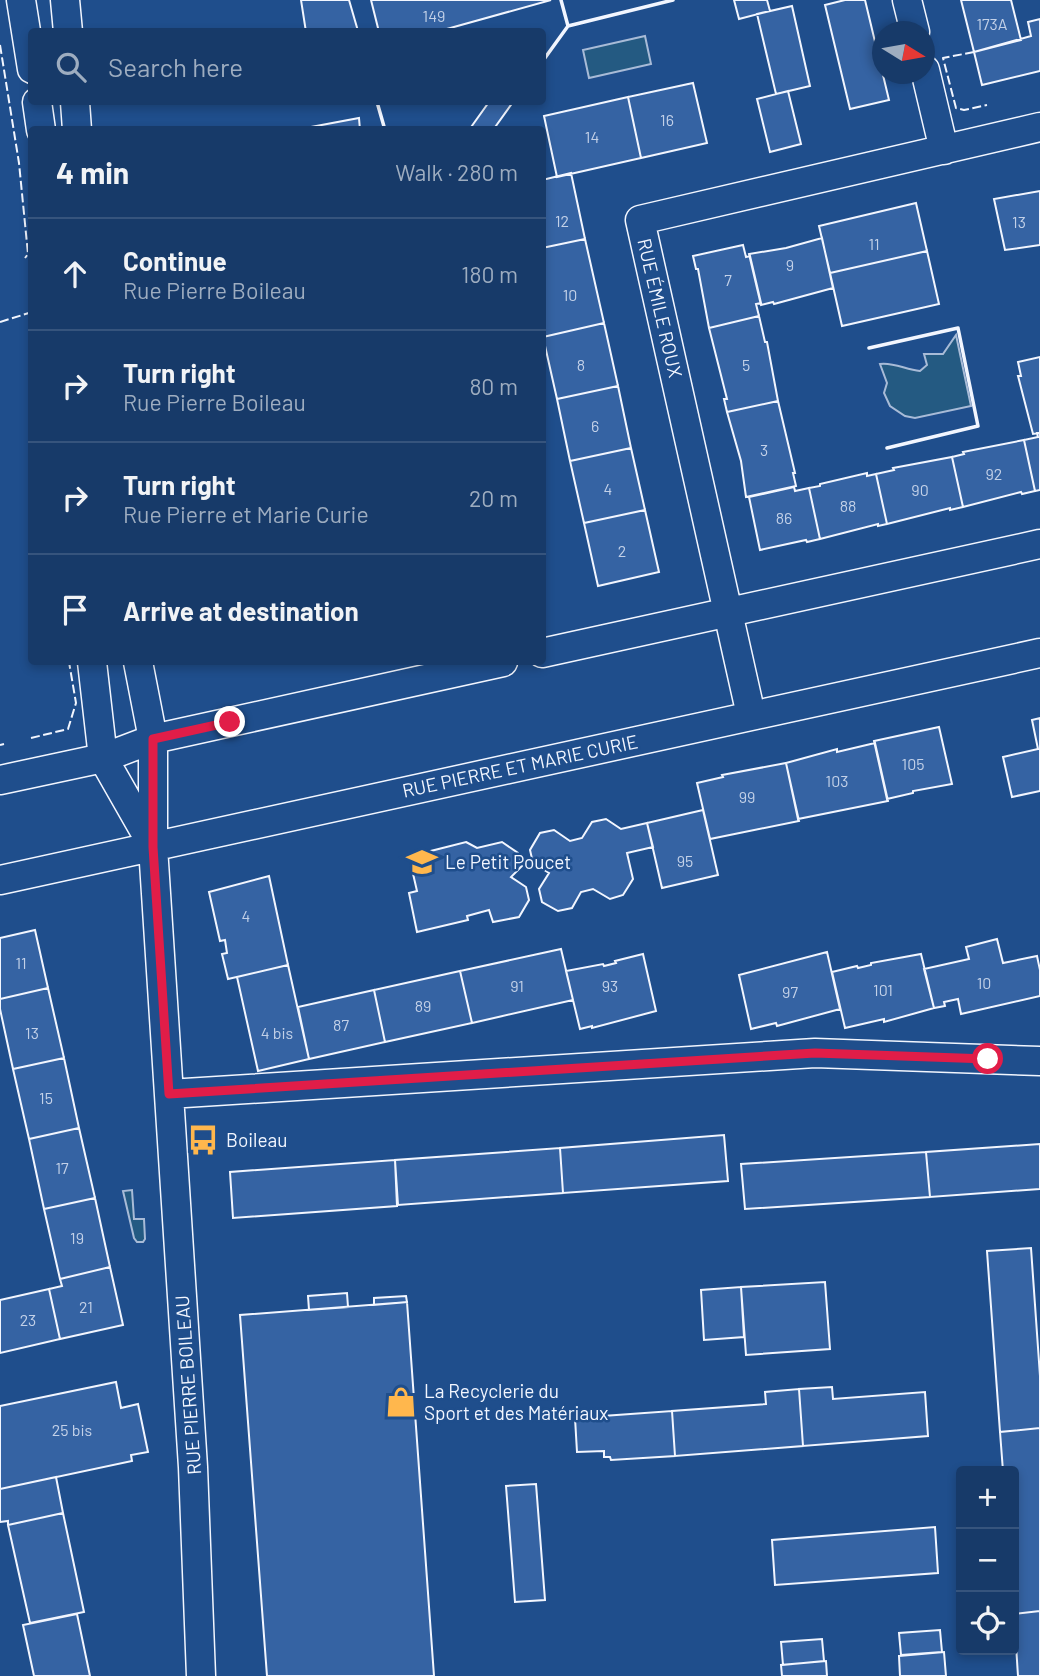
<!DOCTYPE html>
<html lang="en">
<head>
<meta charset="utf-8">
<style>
  :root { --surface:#173a69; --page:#20416f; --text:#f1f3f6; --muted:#9eadc0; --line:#36547d }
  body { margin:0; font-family:Barlow,sans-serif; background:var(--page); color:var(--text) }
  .controls { position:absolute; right:21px; bottom:21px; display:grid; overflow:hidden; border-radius:7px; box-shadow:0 4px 10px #0003 }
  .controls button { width:63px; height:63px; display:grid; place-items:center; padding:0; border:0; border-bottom:2px solid var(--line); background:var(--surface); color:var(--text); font:35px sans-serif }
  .compass { position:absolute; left:872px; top:21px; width:63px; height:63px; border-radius:50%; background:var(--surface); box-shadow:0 4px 10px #0003; rotate:101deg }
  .stop { position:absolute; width:21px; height:21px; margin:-16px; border:5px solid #e11d48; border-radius:50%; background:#fff }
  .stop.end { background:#e11d48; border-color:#fff; box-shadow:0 2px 7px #0008 }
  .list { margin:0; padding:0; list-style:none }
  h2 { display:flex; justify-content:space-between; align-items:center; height:91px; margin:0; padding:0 28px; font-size:30px }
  h2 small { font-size:23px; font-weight:400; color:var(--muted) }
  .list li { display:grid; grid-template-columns:46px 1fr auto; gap:21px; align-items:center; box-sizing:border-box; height:112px; padding:0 28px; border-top:2px solid var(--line) }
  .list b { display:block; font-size:26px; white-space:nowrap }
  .list p { margin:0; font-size:23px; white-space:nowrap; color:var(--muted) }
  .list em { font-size:23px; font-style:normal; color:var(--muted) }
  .icon { flex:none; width:38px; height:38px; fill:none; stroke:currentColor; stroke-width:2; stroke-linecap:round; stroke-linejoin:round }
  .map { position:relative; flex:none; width:1040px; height:1676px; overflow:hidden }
  .search { position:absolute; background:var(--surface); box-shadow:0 4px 10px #0003; left:28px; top:28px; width:518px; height:77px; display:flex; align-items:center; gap:18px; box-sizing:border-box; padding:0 24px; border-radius:7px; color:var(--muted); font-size:26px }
  .panel { position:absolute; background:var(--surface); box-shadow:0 4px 10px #0003; left:28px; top:126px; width:518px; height:539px; border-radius:7px }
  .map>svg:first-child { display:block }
</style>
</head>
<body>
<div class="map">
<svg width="1040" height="1676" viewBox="0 0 1040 1676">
  <rect width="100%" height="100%" fill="#1f4e8c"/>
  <!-- green -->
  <path fill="#245a82" stroke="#a8bbd7" stroke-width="2" d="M645 36 651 64 589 78 583 50Z
    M956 335 971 406 915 418 905 416 890 406 884 393 887 383 880 364C894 362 906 370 920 371L927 365 924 354H943Z
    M132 1190 134 1219H144L145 1239 143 1242H137L134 1238 123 1191Z"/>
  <!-- building -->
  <path fill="#3563a3" stroke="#f2f6ff" stroke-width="2" d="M301 0H349L358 31 306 32Z
    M371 0H551L436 32H379Z
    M734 0H767L770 11 739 19Z
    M845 0H865L889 100 850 109 825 5Z
    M961 0H1011L1021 40 974 52Z
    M792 6 810 86 776 94 757 14Z
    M1040 19V71L982 85 974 52 1031 36 1028 22Z
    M693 83 707 143 641 158 628 97Z
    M788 91 801 144 770 152 757 99Z
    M628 97 641 158 557 177 544 116Z
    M489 102H513L493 130H469Z
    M359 118 360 130H295Z
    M571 173 585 239 542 248V180Z
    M1040 191V245L1005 250 994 199Z
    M916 203 927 251 830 273 819 226Z
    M822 238 833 288 774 304 773 302 761 305 749 254 786 248Z
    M585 239 604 323 543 337 542 248Z
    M743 245 746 257 750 256 761 303 756 304 759 316 709 328 698 269H696L693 256Z
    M927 251 939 304 842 326 830 273Z
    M759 316 765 342H767L778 401 727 412 724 399H727L709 328Z
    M604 323 618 386 557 399 543 337Z
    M1040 357V433L1033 434 1018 376H1021L1018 362Z
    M618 386 631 448 570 461 557 399Z
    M778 401 795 473H793L796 486 746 497 741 461 727 412Z
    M1037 433H1040V490L1035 491 1024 440 1038 437Z
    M1024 440 1035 491 1022 494 1021 492 963 507 952 457 964 454 963 452Z
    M631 448 645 510 584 523 570 461Z
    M952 457 963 507 950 510V508L887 524 876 474 894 470 893 468Z
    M867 473V476L876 474 887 524 878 526V524L820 539 809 488 820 486V484Z
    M794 487 795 491 809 488 820 539 807 542 806 540 760 550 749 497Z
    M645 510 659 572 598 586 584 523Z
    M1040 718V791L1012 797 1003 757 1038 749 1032 720Z
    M939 727 952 784 913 791V793L887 799 874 741Z
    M875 743 888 801 798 819 786 763 837 749V752Z
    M786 763 799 821 710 839 697 783 723 777 722 775Z
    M703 810 718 875 662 888 647 823Z
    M606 819 621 829 647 823 653 847 627 853 633 879 623 895 610 899 593 889 581 892 572 908 558 911 542 902 539 889 549 873 533 863 530 850 540 833 554 830 570 841 582 838 592 822Z
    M466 842 477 848 502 842 518 853 522 866 511 877 526 887 529 900 519 917 493 922 489 910 467 916 468 920 417 932 409 893 417 891 411 865 419 854Z
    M269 876 288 965 228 979 222 954 227 953 225 940 220 941 209 892Z
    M35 930 48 988 0 999V938Z
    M997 939 1003 963 1037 956 1040 970V996L961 1014 958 999 944 1002 945 1006 934 1008 924 969 969 959 966 947Z
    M561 949 573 1000 472 1023 460 971Z
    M827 952 840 1009 777 1026 776 1023 751 1029 739 975Z
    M643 954 656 1011 592 1028V1026L580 1029 566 971 603 964 604 966 616 963 615 961Z
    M921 954 934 1008 884 1022V1019L845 1028 832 972 857 966 858 968 871 965V963Z
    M288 965 309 1059 258 1071 237 977Z
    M460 971 472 1023 385 1042 374 990Z
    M48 988 64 1058 13 1069 0 1009V999Z
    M374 990 385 1042 309 1059 298 1007Z
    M64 1058 79 1128 29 1139 13 1069Z
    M79 1128 95 1198 44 1209 29 1139Z
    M724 1135 728 1181 563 1193 560 1148Z
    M1040 1144V1189L930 1197 926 1152Z
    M560 1148 563 1193 398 1205 395 1160Z
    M926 1152 930 1197 745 1209 741 1164Z
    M395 1160 397 1206 233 1218 230 1172Z
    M95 1198 110 1267 60 1279 44 1209Z
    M1031 1248 1040 1376V1428L1000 1432 987 1251Z
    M110 1267 123 1325 60 1339 49 1289 62 1286 60 1279Z
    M825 1282 830 1349 746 1355 741 1287Z
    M741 1287 744 1337 704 1340 701 1290Z
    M49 1289 60 1339 0 1353V1300Z
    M347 1293 348 1307 309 1310 308 1296Z
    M406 1296 407 1302 374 1305V1298Z
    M407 1302 434 1676H267L240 1315Z
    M116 1382 121 1408 138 1404 148 1452 131 1455 132 1461 0 1489V1406Z
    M832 1387 833 1399 925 1392 928 1436 803 1446 799 1389Z
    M799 1389 803 1446 675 1456 672 1411 766 1404 765 1392Z
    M672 1411 675 1456 611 1460 610 1457H604V1451L577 1452 575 1418Z
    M1040 1428V1611L1014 1614V1471H1003L1000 1432Z
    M56 1477 63 1513 8 1525V1521L0 1522V1489Z
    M536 1484 545 1600 515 1602 506 1486Z
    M63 1513 84 1612 30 1623 8 1525Z
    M935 1527 938 1573 775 1585 772 1540Z
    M1040 1611V1676H1018L1014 1614Z
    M77 1614 90 1676H34L23 1625Z
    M940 1630 942 1652 901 1655 899 1633Z
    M822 1639 824 1661 783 1665 781 1642Z
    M944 1652 946 1676H900L899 1656Z
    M826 1661 827 1676H782L781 1665Z"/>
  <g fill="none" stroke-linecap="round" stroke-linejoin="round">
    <!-- minor casing -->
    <g stroke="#f2f6ff" stroke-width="31">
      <path id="minor" d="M21 0 32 69
        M65 0 68 32
        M907 0 915 32
        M925 70 944 150
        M37 102 41 130
        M75 102 77 130
        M542 653 1040 544
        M92 662 103 758 152 844
        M138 662 153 739V847L193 1467 201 1676
        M751 715 640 220 1040 127
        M0 780 103 758 153 739 503 662
        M0 880 1040 653
        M169 1094 815 1053 1040 1061"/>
    </g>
    <!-- minor -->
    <use href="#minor" stroke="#1f4e8c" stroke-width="28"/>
    <!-- fence -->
    <path stroke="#f2f6ff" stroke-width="2" stroke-dasharray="9 3.5" stroke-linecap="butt" d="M0 45 19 163 28 254 25 258
      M974 52 943 58 956 108 964 110 987 105
      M29 288 32 292
      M0 322 32 312
      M31 738 68 729 76 703 69 662
      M0 745 4 744"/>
    <!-- wall -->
    <path stroke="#f2f6ff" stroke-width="3.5" d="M568 26 673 0
      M542 62 568 26 561 0
      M377 102 385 130
      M869 348 958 328 978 426 887 448"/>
  </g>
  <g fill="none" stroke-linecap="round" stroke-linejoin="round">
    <!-- route -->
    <path stroke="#e11d48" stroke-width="9" d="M230 722 153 739V847L169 1094 815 1053 988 1059"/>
  </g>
  <!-- icons -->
  <defs>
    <g id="school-bare" transform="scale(2.415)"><path d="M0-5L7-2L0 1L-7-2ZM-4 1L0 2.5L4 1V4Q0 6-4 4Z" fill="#ffb74d" stroke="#1f4e8c" stroke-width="2.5" paint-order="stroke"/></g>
    <g id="bus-bare" transform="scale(2.415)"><path d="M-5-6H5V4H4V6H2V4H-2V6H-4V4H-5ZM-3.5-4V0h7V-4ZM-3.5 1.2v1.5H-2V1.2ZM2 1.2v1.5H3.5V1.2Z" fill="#ffb74d" stroke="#1f4e8c" stroke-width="2.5" paint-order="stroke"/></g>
    <g id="shop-bare" transform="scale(2.415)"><path d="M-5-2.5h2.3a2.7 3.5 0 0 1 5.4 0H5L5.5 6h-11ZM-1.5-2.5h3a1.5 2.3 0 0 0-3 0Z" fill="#ffb74d" stroke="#1f4e8c" stroke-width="2.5" paint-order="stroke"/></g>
  </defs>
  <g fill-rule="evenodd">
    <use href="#school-bare" x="422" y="862"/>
    <use href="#bus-bare" x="203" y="1140"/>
    <use href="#shop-bare" x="401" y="1402"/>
  </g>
  <g text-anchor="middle" stroke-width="5" stroke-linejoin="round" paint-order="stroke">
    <!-- number labels -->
    <g font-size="16" fill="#c3d1e8">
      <text x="434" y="22">149</text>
      <text x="992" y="30">173A</text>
      <text x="667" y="126">16</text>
      <text x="592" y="143">14</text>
      <text x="562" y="227">12</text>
      <text x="1019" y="228">13</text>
      <text x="874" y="250">11</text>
      <text x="790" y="271">9</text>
      <text x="728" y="286">7</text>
      <text x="570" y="301">10</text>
      <text x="581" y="371">8</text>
      <text x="746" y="371">5</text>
      <text x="595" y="432">6</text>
      <text x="764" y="456">3</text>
      <text x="994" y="480">92</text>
      <text x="608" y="495">4</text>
      <text x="920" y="496">90</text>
      <text x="848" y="512">88</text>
      <text x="784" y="524">86</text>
      <text x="622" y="557">2</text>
      <text x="913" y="770">105</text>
      <text x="837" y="787">103</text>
      <text x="747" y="803">99</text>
      <text x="685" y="867">95</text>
      <text x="246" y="922">4</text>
      <text x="21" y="969">11</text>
      <text x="984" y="989">10</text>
      <text x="517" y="992">91</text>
      <text x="610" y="992">93</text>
      <text x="883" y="996">101</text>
      <text x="790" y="998">97</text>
      <text x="423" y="1012">89</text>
      <text x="341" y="1031">87</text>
      <text x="32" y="1039">13</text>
      <text x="277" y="1039">4 bis</text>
      <text x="46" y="1104">15</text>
      <text x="62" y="1174">17</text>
      <text x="77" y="1244">19</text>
      <text x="86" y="1313">21</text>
      <text x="28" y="1326">23</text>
      <text x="72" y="1436">25 bis</text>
    </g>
    <!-- street labels -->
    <g font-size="19" fill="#f2f6ff" stroke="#1f4e8c">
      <text transform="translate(660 308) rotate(77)" y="7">RUE ÉMILE ROUX</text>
      <text transform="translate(520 766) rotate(-12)" y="7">RUE PIERRE ET MARIE CURIE</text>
      <text transform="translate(188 1385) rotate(-94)" y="7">RUE PIERRE BOILEAU</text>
    </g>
    <!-- poi labels -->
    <g font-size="19" fill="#f2f6ff" stroke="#1f4e8c" text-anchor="start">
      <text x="445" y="869">Le Petit Poucet</text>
      <text x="226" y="1147">Boileau</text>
      <text x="424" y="1398">La Recyclerie du<tspan x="424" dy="22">Sport et des Matériaux</tspan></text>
    </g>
  </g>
</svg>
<div class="controls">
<button>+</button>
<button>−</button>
<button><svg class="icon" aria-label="locate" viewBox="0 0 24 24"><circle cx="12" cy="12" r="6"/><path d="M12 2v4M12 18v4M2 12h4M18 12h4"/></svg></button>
</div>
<svg class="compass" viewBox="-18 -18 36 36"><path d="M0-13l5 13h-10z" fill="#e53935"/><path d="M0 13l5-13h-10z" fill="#9eadc0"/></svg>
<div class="stop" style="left:988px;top:1059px"></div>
<div class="stop end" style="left:230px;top:722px"></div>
<div class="search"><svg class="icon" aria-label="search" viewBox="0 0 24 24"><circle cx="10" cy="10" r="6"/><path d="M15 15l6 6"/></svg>Search here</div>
<section class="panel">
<h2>4 min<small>Walk · 280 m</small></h2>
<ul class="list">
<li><svg class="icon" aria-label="ahead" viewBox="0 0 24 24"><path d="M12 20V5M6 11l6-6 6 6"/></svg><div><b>Continue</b><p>Rue Pierre Boileau</p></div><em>180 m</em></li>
<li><svg class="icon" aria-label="right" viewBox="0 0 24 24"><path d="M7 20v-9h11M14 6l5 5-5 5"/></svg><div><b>Turn right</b><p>Rue Pierre Boileau</p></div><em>80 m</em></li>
<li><svg class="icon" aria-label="right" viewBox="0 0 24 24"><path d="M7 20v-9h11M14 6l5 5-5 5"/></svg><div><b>Turn right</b><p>Rue Pierre et Marie Curie</p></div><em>20 m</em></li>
<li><svg class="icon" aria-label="arrive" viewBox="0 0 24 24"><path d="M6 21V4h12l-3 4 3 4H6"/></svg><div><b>Arrive at destination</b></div></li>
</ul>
</section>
</div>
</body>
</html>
